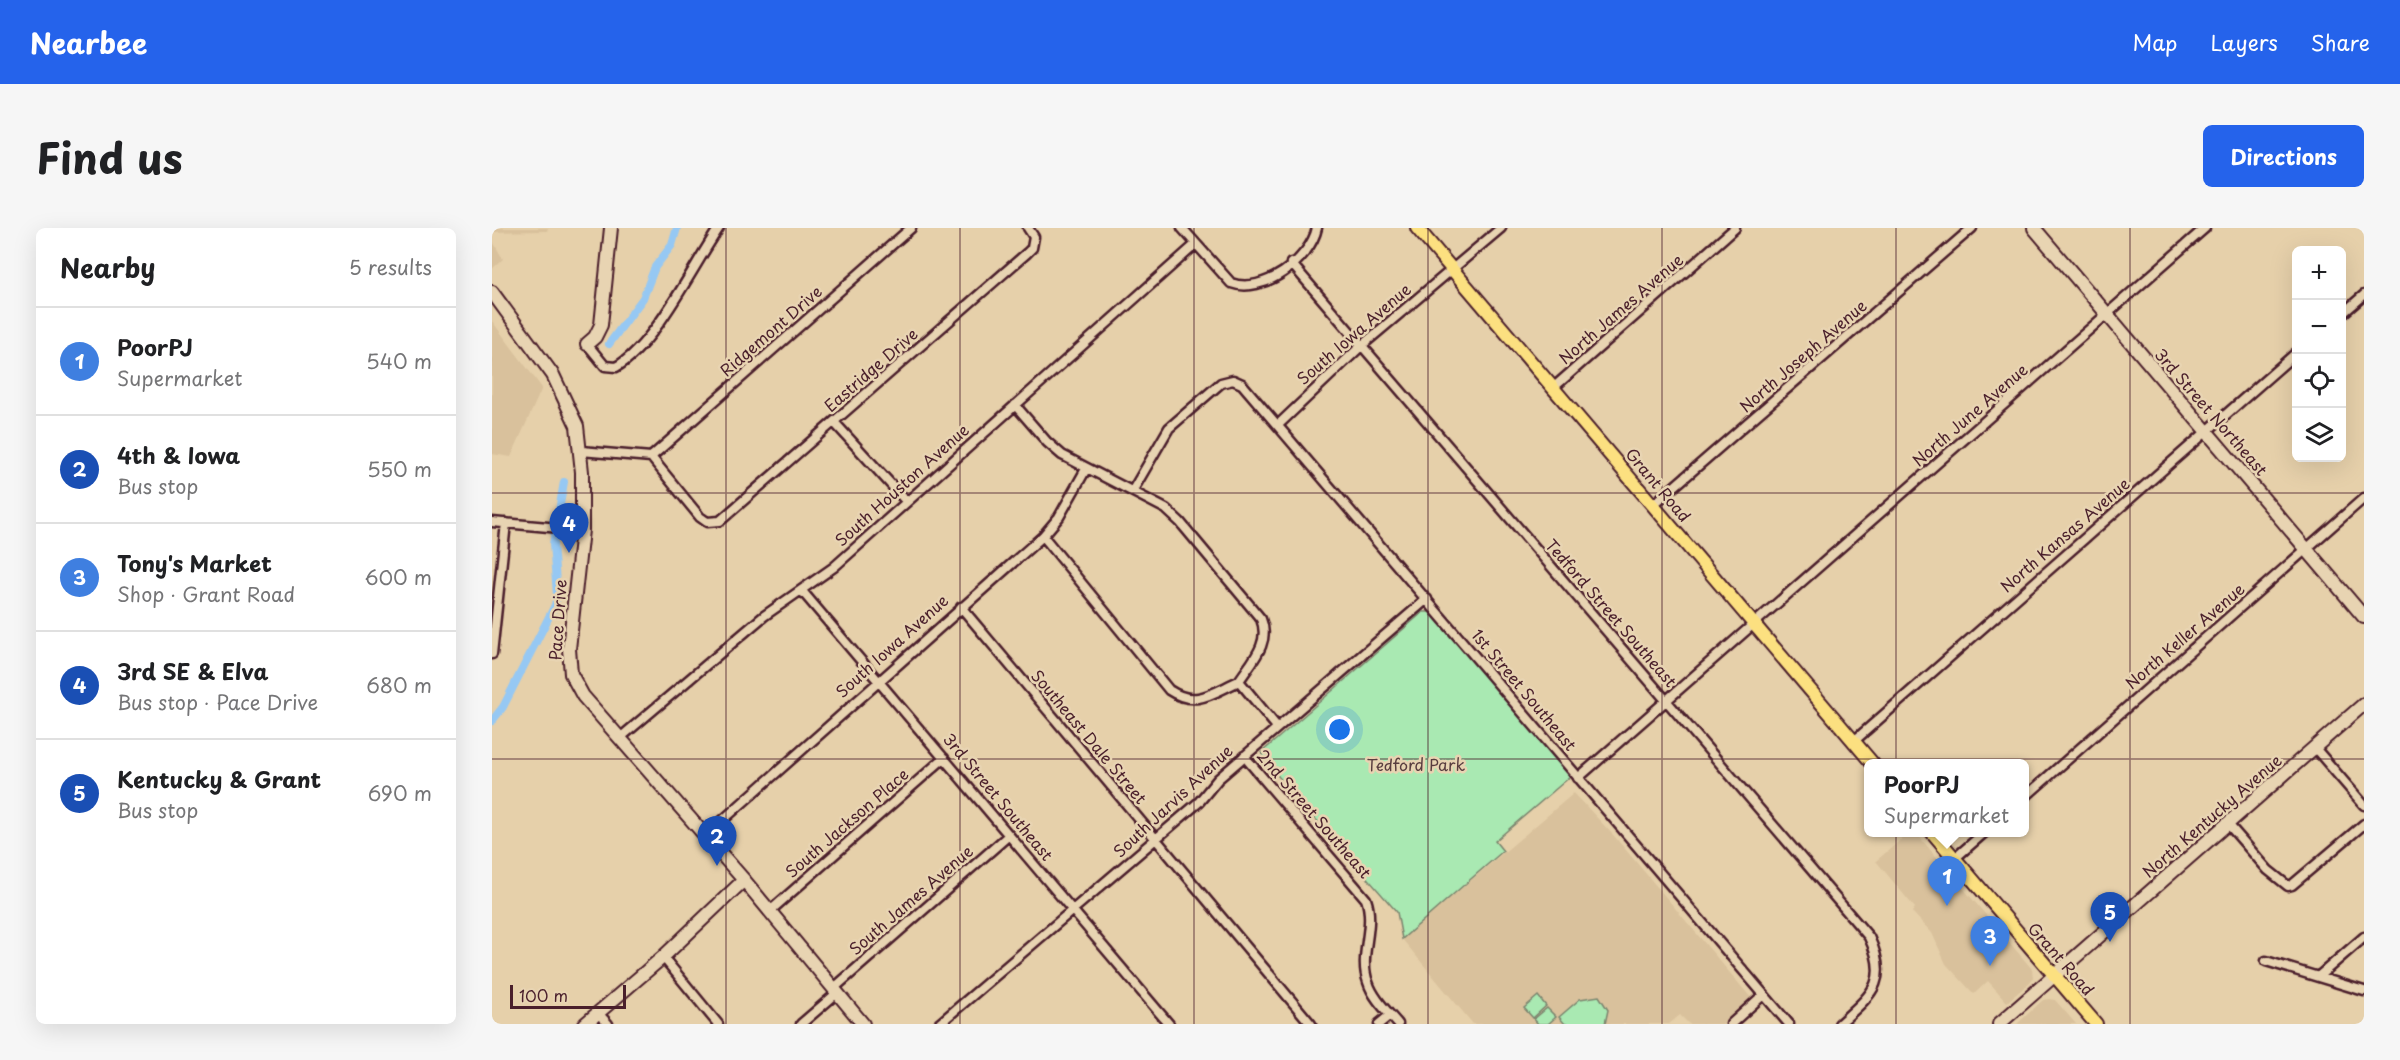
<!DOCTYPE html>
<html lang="en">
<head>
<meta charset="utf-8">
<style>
  :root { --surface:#fff; --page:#f6f6f6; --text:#202124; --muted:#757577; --line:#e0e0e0; --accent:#2563eb }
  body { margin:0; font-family:"Playpen Sans",sans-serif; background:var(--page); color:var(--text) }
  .controls { position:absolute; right:18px; top:18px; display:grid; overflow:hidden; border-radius:9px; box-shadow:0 6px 24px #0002 }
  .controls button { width:54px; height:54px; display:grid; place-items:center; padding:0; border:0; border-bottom:2px solid var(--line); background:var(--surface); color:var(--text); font:30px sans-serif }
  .scale { position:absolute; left:18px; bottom:15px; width:116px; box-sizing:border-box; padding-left:6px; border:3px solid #4a1f2b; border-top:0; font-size:16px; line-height:21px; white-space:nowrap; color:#4a1f2b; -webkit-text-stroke:4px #e8d4b2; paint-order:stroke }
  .you { position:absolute; left:848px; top:502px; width:21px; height:21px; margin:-15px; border:4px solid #fff; border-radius:50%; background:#1a73e8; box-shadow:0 0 0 9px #1a73e833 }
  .badge { display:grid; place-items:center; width:39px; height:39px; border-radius:50%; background:var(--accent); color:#fff; font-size:20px; font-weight:700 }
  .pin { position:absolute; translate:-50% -50px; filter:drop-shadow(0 2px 3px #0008) }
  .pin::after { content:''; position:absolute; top:32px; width:21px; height:18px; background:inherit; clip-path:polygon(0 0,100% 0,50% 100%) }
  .popup { position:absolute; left:1372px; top:531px; width:165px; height:78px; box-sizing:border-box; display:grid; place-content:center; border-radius:9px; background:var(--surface); filter:drop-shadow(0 2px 4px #0005); font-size:20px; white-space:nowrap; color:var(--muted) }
  .popup b { font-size:22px; color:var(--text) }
  .popup::after { content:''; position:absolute; left:50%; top:100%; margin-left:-12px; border:12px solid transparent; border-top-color:var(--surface) }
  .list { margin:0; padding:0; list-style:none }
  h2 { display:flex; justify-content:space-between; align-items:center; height:78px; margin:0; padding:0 24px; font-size:26px }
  h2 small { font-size:20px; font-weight:400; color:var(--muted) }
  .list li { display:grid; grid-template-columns:39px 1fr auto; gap:18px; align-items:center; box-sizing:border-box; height:108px; padding:0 24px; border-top:2px solid var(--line) }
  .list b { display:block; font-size:22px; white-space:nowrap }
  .list p { margin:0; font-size:20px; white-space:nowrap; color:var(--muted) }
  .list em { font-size:20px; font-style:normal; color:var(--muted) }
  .icon { flex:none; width:33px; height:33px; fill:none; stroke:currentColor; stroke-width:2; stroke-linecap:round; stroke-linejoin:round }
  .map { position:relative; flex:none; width:1872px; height:796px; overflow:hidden; border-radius:9px }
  header { display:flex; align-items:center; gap:36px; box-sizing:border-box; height:84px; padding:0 30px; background:var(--accent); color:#fff }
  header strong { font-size:28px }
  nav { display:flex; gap:33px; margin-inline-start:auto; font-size:21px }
  .intro { display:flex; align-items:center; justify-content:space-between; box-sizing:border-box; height:144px; padding:0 36px }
  h1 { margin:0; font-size:42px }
  .button { padding:15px 27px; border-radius:9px; background:var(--accent); color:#fff; font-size:21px; font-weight:700 }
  main { display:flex; gap:36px; padding:0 36px }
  aside { flex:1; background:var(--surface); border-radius:9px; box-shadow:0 6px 24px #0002 }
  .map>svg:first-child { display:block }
</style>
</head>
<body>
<header>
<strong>Nearbee</strong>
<nav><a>Map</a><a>Layers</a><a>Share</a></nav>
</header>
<div class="intro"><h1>Find us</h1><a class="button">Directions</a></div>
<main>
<aside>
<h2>Nearby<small>5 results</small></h2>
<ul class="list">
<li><span class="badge" style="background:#3f7fe0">1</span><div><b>PoorPJ</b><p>Supermarket</p></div><em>540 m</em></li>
<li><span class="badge" style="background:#1a4fb4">2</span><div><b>4th &amp; Iowa</b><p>Bus stop</p></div><em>550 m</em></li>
<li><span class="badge" style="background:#3f7fe0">3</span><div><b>Tony's Market</b><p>Shop · Grant Road</p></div><em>600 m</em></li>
<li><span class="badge" style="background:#1a4fb4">4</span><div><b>3rd SE &amp; Elva</b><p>Bus stop · Pace Drive</p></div><em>680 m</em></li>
<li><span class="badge" style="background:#1a4fb4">5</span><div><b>Kentucky &amp; Grant</b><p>Bus stop</p></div><em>690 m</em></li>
</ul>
</aside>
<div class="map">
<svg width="1872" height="796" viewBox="0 0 1872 796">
  <rect width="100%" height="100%" fill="#e6d0aa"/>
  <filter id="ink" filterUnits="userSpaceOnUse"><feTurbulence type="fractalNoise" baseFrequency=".0167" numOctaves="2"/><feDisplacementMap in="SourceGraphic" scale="12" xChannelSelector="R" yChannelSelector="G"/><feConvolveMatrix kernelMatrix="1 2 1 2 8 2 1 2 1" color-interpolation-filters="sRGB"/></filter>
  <g filter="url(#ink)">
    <!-- built -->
    <path fill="#d9c19c" d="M0 0H56L55 3 0 4Z
      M0 12 11 31 0 41Z
      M0 93 50 160 19 229 0 226Z
      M1082 565 1122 608 1260 771 1232 796H1197L1188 787 1177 796H981L910 711Z
      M1418 604 1424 605 1540 741 1541 750 1537 755 1515 774 1496 753 1482 766 1454 736 1440 705 1420 684 1423 680 1384 633Z
      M1557 771 1563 772 1584 796H1525L1551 772Z"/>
    <!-- green -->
    <path fill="#a9e9b2" stroke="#7a846e" stroke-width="1.5" d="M931 384H939L1079 548 1003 613 1011 623 910 711 905 684 772 532 770 524Z
      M1046 768 1054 778 1041 790 1032 780Z
      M1107 768 1116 782 1113 796H1073L1067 789 1088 771Z
      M1055 780 1064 789 1056 796H1046L1042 791Z"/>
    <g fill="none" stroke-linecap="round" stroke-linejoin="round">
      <!-- canal -->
      <path stroke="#96c8f3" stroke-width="8" d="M117 116 151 70 163 39 180 17 185 0
        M0 493 11 479 63 377 65 367 61 316 72 254"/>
      <!-- street casing -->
      <g stroke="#4a1f2b" stroke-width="13">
        <path id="street" d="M690 0 739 55C771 67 818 32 825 0
          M799 35 1377 709C1398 754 1380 766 1347 796
          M1850 86 1872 67
          M95 116 113 138 124 139C163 117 201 38 227 0
          M1061 160 1243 0
          M523 177 555 214 570 227 674 281 688 294 769 391C779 415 760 433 747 453
          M342 194 414 273
          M786 197 868 119 1009 0
          M89 223 159 229
          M159 229 208 289 215 294 228 293 535 25 540 20 542 9 536 0
          M159 229 419 0
          M641 262 677 200 729 155 741 152 750 156 1297 796
          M1161 277 1480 0
          M0 294 90 302
          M551 308 677 462C704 480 720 465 747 453
          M310 363 677 796
          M469 379 819 796
          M0 426 14 295
          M747 453 785 499
          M128 510 272 388 342 339 704 16
          M1362 513 1804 125
          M1823 520 1872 577
          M752 528 874 671C884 699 866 727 876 754 881 770 895 783 906 796
          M1086 550 1713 0
          M1533 569 1872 270
          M1736 596 1776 642 1796 658 1800 657 1872 596
          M213 608 551 308 567 289 594 241
          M1462 631 1493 604
          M278 683 452 530
          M171 729 226 796
          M1774 733 1872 763
          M1827 748 1872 709
          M341 761 517 607
          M106 785 116 796
          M309 796 345 765
          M447 796 707 574 726 551 935 371
          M887 796 898 787
          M1239 796 1271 767"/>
      </g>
      <!-- secondary casing -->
      <g stroke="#4a1f2b" stroke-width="16">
        <path id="secondary" d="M1542 0 1872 389
          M0 64 61 147 85 198 90 244V302L77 421 79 446 91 468 252 652 371 796
          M95 116 103 109 109 97 119 0
          M93 796 171 729 252 652
          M1507 796 1872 476"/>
      </g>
      <!-- primary casing -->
      <g stroke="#4a1f2b" stroke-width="16">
        <path id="primary" d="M925 0 1381 536
          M1440 604 1604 796"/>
      </g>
      <!-- street -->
      <use href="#street" stroke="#e8d4b2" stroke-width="8"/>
      <!-- secondary -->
      <use href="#secondary" stroke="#e8d4b2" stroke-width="12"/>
      <!-- primary -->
      <use href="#primary" stroke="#fce080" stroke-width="12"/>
    </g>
  </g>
  <!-- grid -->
  <path fill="none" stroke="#4a1f2b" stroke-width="1.5" stroke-opacity="0.55" d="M234 0V796M468 0V796M702 0V796M936 0V796M1170 0V796M1404 0V796M1638 0V796M0 265H1872M0 531H1872"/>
  <g text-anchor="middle" stroke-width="5" stroke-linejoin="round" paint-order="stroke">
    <!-- street labels -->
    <g font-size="16" fill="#4a1f2b" stroke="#e8d4b2">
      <text transform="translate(1129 81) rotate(-41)" y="6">North James Avenue</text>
      <text transform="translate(279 103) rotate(-41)" y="6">Ridgemont Drive</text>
      <text transform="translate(862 106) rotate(-41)" y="6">South Iowa Avenue</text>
      <text transform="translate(1311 128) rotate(-41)" y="6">North Joseph Avenue</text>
      <text transform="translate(379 142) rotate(-41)" y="6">Eastridge Drive</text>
      <text transform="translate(1719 184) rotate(49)" y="6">3rd Street Northeast</text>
      <text transform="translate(1478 187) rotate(-41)" y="6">North June Avenue</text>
      <text transform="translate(410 257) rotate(-42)" y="6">South Houston Avenue</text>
      <text transform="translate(1166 257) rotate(50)" y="6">Grant Road</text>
      <text transform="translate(1573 307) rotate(-41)" y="6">North Kansas Avenue</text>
      <text transform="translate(1119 385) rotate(49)" y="6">Tedford Street Southeast</text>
      <text transform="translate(66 392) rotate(-86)" y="6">Pace Drive</text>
      <text transform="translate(1693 408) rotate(-41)" y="6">North Keller Avenue</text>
      <text transform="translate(400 418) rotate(-42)" y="6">South Iowa Avenue</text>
      <text transform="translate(1032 462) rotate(50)" y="6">1st Street Southeast</text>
      <text transform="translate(597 509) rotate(50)" y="6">Southeast Dale Street</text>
      <text transform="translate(506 569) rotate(50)" y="6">3rd Street Southeast</text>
      <text transform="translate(681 573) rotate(-43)" y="6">South Jarvis Avenue</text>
      <text transform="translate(822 586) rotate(49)" y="6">2nd Street Southeast</text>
      <text transform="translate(1720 588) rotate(-41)" y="6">North Kentucky Avenue</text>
      <text transform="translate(355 595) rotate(-41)" y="6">South Jackson Place</text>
      <text transform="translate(419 672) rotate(-41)" y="6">South James Avenue</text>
      <text transform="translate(1569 731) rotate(49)" y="6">Grant Road</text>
    </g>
    <!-- park labels -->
    <g font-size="16" fill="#583d3f" stroke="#e8d4b2">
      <text x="924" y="543">Tedford Park</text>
    </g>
  </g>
</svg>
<div class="controls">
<button>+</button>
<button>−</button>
<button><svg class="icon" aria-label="locate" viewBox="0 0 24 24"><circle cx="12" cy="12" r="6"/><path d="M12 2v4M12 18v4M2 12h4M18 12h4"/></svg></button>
<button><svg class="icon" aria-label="layers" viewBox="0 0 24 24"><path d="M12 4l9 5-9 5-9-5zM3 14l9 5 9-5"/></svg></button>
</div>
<div class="scale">100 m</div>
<div class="you"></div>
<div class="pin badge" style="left:1455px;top:678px;background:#3f7fe0">1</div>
<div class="popup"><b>PoorPJ</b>Supermarket</div>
<div class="pin badge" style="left:225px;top:638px;background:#1a4fb4">2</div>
<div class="pin badge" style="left:1498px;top:738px;background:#3f7fe0">3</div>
<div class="pin badge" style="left:77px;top:325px;background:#1a4fb4">4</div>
<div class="pin badge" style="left:1618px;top:714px;background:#1a4fb4">5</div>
</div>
</main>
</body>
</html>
